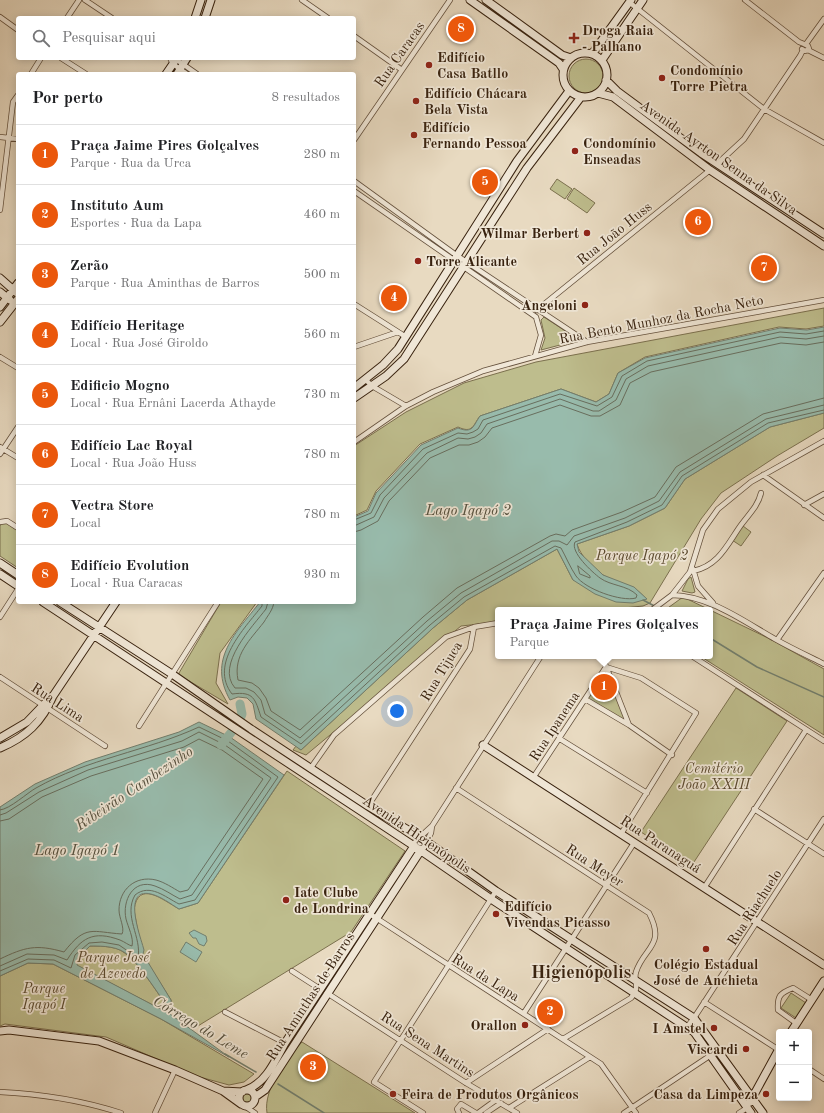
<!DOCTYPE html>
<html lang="pt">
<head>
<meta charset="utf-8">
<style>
  :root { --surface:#fff; --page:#f2f2f2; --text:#202124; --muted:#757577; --line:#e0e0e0; --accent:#ea580c }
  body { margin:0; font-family:"Old Standard TT",serif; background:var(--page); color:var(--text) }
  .controls { position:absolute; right:12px; bottom:12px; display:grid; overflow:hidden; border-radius:4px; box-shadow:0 2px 10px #0003 }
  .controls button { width:36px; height:36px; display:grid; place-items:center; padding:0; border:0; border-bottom:1px solid var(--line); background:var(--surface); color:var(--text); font:20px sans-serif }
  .you { position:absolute; left:397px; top:711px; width:14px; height:14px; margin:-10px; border:3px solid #fff; border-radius:50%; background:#1a73e8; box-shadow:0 0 0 6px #1a73e833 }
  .badge { display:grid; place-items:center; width:26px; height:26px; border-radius:50%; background:var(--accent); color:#fff; font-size:13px; font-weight:700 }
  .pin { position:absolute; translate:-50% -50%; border:2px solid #fff; box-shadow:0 1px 4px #0006 }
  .popup { position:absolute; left:495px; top:607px; width:218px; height:52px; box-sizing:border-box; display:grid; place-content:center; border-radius:4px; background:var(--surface); filter:drop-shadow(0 1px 3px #0005); font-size:13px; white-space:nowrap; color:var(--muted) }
  .popup b { font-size:15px; color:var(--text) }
  .popup::after { content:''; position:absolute; left:50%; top:100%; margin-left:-8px; border:8px solid transparent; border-top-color:var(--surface) }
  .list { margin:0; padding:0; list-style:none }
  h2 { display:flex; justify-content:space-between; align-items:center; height:52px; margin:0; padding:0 16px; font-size:17px }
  h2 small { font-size:13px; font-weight:400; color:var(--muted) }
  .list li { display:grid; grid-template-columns:26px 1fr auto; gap:12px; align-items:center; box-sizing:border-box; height:60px; padding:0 16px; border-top:1px solid var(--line) }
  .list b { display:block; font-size:15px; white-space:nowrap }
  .list p { margin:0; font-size:13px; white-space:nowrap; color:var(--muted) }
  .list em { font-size:13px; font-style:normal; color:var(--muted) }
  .icon { flex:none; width:22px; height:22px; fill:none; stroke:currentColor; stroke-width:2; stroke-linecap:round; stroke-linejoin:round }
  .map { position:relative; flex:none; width:824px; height:1113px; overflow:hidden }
  .search { position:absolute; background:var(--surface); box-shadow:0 2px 10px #0003; left:16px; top:16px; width:340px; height:44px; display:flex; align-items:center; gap:10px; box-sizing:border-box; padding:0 14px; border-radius:4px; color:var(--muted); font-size:15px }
  .panel { position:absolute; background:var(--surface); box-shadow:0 2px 10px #0003; left:16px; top:72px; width:340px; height:532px; border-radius:4px }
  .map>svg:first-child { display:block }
</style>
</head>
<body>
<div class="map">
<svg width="824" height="1113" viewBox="0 0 824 1113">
  <rect width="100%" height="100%" fill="#e8dac1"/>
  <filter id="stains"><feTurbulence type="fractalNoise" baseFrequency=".005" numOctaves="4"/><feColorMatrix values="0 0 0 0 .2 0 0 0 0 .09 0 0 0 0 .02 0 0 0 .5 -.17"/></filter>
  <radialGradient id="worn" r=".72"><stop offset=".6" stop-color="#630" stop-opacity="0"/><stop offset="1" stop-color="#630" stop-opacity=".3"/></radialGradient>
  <!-- green -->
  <path fill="#bebd8d" stroke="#7b704e" d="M569 76a17 17 0 1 1 34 0a17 17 0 1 1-34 0Z
    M557 179 572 189 565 199 550 189Z
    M574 188 595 203 587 213 567 199Z
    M824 308V326L806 329 779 327 645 357 618 373 609 394 596 402 561 389 480 416C473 425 473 434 458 427L420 444 376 491 367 510 354 516V446L406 412 464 383 536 362Z
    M543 318 544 317 579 340 541 350 545 338 541 320Z
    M824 413V428L777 456 721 493 701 519 650 603 643 606 604 610H498V622L461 626 306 755 293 750 296 746 301 750 433 628 467 600 557 549 573 580 646 599C633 583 620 585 603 575 593 569 580 555 577 544L629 526 665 508 685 479 770 427Z
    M3 521 18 531V568L0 556V526Z
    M743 526 751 532 741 546 732 540Z
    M691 577 695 592 692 593 682 591 688 579Z
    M683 597 710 610H665Z
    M221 602H257L220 653 216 683 228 704 179 675V673Z
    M710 610 768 638 824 669V735L700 656H710Z
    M607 674 626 721 587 699Z
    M736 688 787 721 692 865 641 832Z
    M287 771 405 851 351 932 193 1029 173 1011 171 1000 142 954 134 910C138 879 163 900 179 909L198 903Z
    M90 946C99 946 109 946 118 949 136 957 155 990 167 1006L166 1012 76 965 78 958Z
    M28 963 53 964 161 1019 254 1074 244 1082 229 1085 196 1076 106 1037 5 1024 0 1026V976Z
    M791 993 806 1003 796 1018 781 1008Z
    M302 1042 415 1113H267C263 1089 287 1058 302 1042Z
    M242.5 1098a4.5 4.5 0 1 1 9 0a4.5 4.5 0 1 1-9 0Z"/>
  <!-- water -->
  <path fill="#98bbac" stroke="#727e6d" d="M824 327V413L770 427 685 479 665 508 629 526 577 544 579 552 603 575 634 587 647 599 633 603 616 602 595 594 573 580 557 549 467 600 433 628 301 750 256 719 253 704 247 698 238 697 230 700C207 659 236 633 260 602H354V517L368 511 376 493 421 445 458 428C473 434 473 426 480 416L561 389 596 402 609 394 618 373 645 358 780 328 807 330Z
    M199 722 230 737 284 775 198 903 179 909C171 904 160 896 151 894 121 887 141 938 144 950L143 954 171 1000V1005L167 1006C157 992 141 967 129 956 119 946 103 946 90 946L78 958 77 965 170 1014 229 1057 161 1019 53 964 28 963 0 976V807L35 784 85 762 179 732Z
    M194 930 206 936 207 941 204 946 199 944 196 938H193L189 933Z
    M186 942 202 952 196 962 180 952Z"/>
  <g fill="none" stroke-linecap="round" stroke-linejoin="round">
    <!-- shore -->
    <path stroke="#686e5e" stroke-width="1" d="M354 520 371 513 380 495 423 449 458 433 467 434 473 432 478 429 483 420 560 394 597 406 612 397 622 376 647 361 780 332 806 334 824 331
      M354 526 374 517 384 498 427 453 458 438 468 439 475 437 481 433 487 424 560 399 593 411H599L616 400 626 379 648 366 780 337 806 339 824 336
      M354 532 361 530 378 521 389 501 430 458 459 445H469L478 442 485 437 492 428 560 405 591 416H600L620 405 630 383 651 372 781 343 806 345 824 342
      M578 566 590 576V578L580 574Z
      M262 602V606C244 629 209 664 232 694 254 691 255 699 261 717L301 744 430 625 464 597 555 546 561 548C566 557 570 567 576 576 585 589 621 602 636 598L637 595C627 585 611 586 600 578 592 572 570 552 575 542L627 522 662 505 682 476 768 423 824 410
      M268 602 266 609C253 626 215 665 235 688H246L254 692 261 700 265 714 300 738 427 621 461 593 552 541H559L567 545 574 536 625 518 659 501 680 472 766 419 824 405
      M274 602C273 610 268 615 264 622 250 640 233 655 238 680L252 683 259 688 266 698 271 711 300 730 423 617 457 588 550 536 556 534 565 536 572 530 622 512 655 497 676 467 763 414 824 398
      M0 810C10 809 27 793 36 788 87 759 147 751 199 727L228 741 278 777 195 900 179 904C165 897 150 883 135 895 123 916 142 937 138 958L119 945 102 942 89 943 75 955 71 968 54 960 28 959 0 971
      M0 815 6 813 39 792 88 770 182 741 199 732 225 745 271 778 192 895 180 899C172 895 164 889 155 886 133 878 122 901 126 919 128 927 134 938 132 946 128 945 125 942 120 940 93 930 81 938 67 960L54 955 27 954 0 966
      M0 821 9 819 42 797 91 776 184 747 199 739 222 750 263 779 188 890 180 892C173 888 164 882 156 880 135 875 119 890 119 910 119 918 125 928 122 934 92 932 86 924 64 952 36 944 25 947 0 959"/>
    <!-- stream -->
    <path stroke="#727e6d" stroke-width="1.5" d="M643 600 662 610
      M710 638 757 667 824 697
      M225 1054 256 1072
      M278 1084 324 1113"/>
    <!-- river -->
    <path stroke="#98bbac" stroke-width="9" d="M221 745 238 724 242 714 240 704"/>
    <!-- street casing -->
    <g stroke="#64503c" stroke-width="6">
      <path id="street" d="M85 0 112 18
        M302 0 328 18
        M745 0 799 42 804 44
        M629 2 764 109 824 143
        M0 17 18 30
        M67 18 79 0
        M354 36 402 70
        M806 44 824 19
        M802 49 805 51 809 49 808 46 804 44
        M808 50 824 58
        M61 58 86 74
        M170 58 173 64 187 74
        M174 58 197 74
        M31 74 41 58
        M0 137 18 139
        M354 140 450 0
        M717 164 744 139 800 56 803 50
        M354 181 456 255 587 342
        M354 191 536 317 541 335 535 356
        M0 210 13 102 18 95
        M354 304 406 337
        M537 310 710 170
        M354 347 398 332
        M0 357 18 368
        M366 380 372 386 406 406
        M354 442 406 406 433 392 483 371 587 342 824 300
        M0 447 18 458
        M0 454 18 427
        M763 475 824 518
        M804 505 824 494
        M0 522 7 521 18 528
        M693 569 698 586 713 603
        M693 571C719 566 728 543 741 525 749 514 758 506 761 493
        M672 595C710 596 743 621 775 639 791 648 808 656 824 664
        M652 610 672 595 690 572 703 530 718 509 751 482 824 441
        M0 617 18 589
        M777 640 824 573
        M602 656 629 725
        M692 656 824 741
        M606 667 641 678 696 713 621 834
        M0 677 105 746
        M585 699 629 725 672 755
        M139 726 218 602
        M560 739 647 793
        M310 769 334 735 446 637 474 627 498 623
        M533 778 606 667
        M456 788 649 913C666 946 644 947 636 972 633 982 641 986 631 998L563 1039
        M368 806 470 649 474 627
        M754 809 824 854
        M420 837 432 826 541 656
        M427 841 431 833 432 826
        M704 888 806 730
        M370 914 601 1064 636 1113
        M292 971 320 989
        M327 993 466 1083 517 1113
        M704 1002 779 1050
        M225 1012 285 1043
        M524 1013 634 843
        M796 1023 778 1010C777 996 780 993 793 988L812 1000
        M687 1027 694 1018 824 819
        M809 1069 824 1079
        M466 1083 548 1029
        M0 1092C42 1094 81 1100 121 1113
        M246 1107 255 1113
        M509 1108 590 1057
        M155 1113 175 1070
        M423 1113 374 1082 496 891
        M459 1113 457 1109 461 1104 476 1113
        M478 1113 496 1100
        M486 1113 501 1103
        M624 1113 711 1055 719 1051
        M739 1113 747 1108"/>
    </g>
    <!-- secondary casing -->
    <g stroke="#38220f" stroke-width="9">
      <path id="secondary" d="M470 0 559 63 563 69
        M486 0 562 55 571 58
        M195 18 201 0
        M205 18 211 0
        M563 75a22 22 0 1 1 44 0a22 22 0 1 1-44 0Z
        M592 54 631 0
        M602 60 643 0
        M166 74 177 58
        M177 74 187 58
        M606 80 617 91 701 153 824 234
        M598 93 613 97 710 170 824 246
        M0 278 18 294
        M0 292 10 300
        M0 307 18 283
        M0 322 18 299
        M354 388 383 365 398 349 517 161 569 91
        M354 398 386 376 404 359 527 168 581 97
        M0 563 18 575
        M0 574 18 586
        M43 602 414 846 491 899 694 1032 751 1113
        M60 602 172 674 251 729 368 806 420 837 496 891 694 1018 763 1113
        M0 738 27 722 51 697
        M483 745 824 965
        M0 748C26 737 42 722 53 696L116 602
        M0 1031 9 1030 99 1041 175 1070 223 1091 242 1092
        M791 1032 824 981
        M239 1098a8 8 0 1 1 16 0a8 8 0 1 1-16 0Z
        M246 1090C266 1083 275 1061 285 1043L420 837
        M223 1091 241 1104
        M255 1097 265 1090 423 847
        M750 1102 779 1049"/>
    </g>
    <!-- street -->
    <use href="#street" stroke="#f0e7d7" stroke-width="4.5"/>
    <!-- secondary -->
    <use href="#secondary" stroke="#f0e7d7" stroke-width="7"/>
  </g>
  <!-- markers -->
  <g fill="#8f2418" stroke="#f0e7d7" stroke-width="1.5">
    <path d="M572 32h4v4h4v4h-4v4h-4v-4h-4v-4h4z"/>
    <circle cx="429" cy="65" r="4"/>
    <circle cx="662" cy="78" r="4"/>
    <circle cx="416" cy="101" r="4"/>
    <circle cx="414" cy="135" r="4"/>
    <circle cx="575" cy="151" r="4"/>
    <circle cx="587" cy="233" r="4"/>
    <circle cx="418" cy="261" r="4"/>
    <circle cx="585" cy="305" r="4"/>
    <circle cx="286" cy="900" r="4"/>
    <circle cx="496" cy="914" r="4"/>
    <circle cx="706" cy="949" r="4"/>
    <circle cx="525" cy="1025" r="4"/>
    <circle cx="714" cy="1028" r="4"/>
    <circle cx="746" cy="1049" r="4"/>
    <circle cx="393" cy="1094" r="4"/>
    <circle cx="766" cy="1094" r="4"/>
  </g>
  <g text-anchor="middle" stroke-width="3.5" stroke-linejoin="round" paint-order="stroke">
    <!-- poi labels -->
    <g font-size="14" font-weight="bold" fill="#38220f" stroke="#f0e7d7" text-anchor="start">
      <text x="582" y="35">Droga Raia<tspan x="582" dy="16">- Palhano</tspan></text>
      <text x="437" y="62">Edifício<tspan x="437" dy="16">Casa Batllo</tspan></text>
      <text x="670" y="75">Condomínio<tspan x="670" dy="16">Torre Pietra</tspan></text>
      <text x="424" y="98">Edifício Chácara<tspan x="424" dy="16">Bela Vista</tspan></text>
      <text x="422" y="132">Edifício<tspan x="422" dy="16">Fernando Pessoa</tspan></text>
      <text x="583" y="148">Condomínio<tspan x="583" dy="16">Enseadas</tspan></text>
      <text x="579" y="238" text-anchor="end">Wilmar Berbert</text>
      <text x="426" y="266">Torre Alicante</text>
      <text x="577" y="310" text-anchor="end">Angeloni</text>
      <text x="294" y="897">Iate Clube<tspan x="294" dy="16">de Londrina</tspan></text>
      <text x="504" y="911">Edifício<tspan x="504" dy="16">Vivendas Picasso</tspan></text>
      <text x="706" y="969" text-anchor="middle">Colégio Estadual<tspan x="706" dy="16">José de Anchieta</tspan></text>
      <text x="517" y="1030" text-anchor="end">Orallon</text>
      <text x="706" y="1033" text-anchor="end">I Amstel</text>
      <text x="738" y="1054" text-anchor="end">Viscardi</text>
      <text x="401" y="1099">Feira de Produtos Orgânicos</text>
      <text x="758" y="1099" text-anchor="end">Casa da Limpeza</text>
    </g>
    <!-- street labels -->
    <g font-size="14" fill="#38220f" stroke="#f0e7d7">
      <text transform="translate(399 54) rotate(-55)" y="5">Rua Caracas</text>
      <text transform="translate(719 157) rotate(35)" y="5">Avenida Ayrton Senna da Silva</text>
      <text transform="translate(614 233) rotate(-39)" y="5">Rua João Huss</text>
      <text transform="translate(661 319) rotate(-11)" y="5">Rua Bento Munhoz da Rocha Neto</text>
      <text transform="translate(441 671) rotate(-59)" y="5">Rua Tijuca</text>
      <text transform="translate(58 702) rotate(33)" y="5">Rua Lima</text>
      <text transform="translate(554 726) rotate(-57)" y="5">Rua Ipanema</text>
      <text transform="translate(417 834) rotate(34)" y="5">Avenida Higienópolis</text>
      <text transform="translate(661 844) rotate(33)" y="5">Rua Paranaguá</text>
      <text transform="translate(595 865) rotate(33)" y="5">Rua Meyer</text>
      <text transform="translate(754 907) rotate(-57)" y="5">Rua Riachuelo</text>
      <text transform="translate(486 977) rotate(32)" y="5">Rua da Lapa</text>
      <text transform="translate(310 996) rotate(-57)" y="5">Rua Aminthas de Barros</text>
      <text transform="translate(428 1044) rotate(33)" y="5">Rua Sena Martins</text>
    </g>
    <!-- park labels -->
    <g font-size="14" font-style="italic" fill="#5a492e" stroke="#f0e7d7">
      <text x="642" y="560">Parque Igapó 2</text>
      <text x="714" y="773">Cemitério<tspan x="714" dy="16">João XXIII</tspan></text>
      <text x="113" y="962">Parque José<tspan x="113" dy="16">de Azevedo</tspan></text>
      <text x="44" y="993">Parque<tspan x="44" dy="16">Igapó I</tspan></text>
    </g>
    <!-- water labels -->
    <g font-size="15" font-style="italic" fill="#55503e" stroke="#f0e7d7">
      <text x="468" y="515">Lago Igapó 2</text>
      <text transform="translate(134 788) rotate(-34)" y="5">Ribeirão Cambezinho</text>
      <text x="77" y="855">Lago Igapó 1</text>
      <text transform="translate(201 1027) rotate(31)" y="5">Córrego do Leme</text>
    </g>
    <!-- district labels -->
    <g font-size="18" font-weight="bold" fill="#38220f" stroke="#f0e7d7">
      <text x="581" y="978">Higienópolis</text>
    </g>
  </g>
  <rect width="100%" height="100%" filter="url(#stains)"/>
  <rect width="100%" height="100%" fill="url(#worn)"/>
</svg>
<div class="controls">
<button>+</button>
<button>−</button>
</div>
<div class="you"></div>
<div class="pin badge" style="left:604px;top:687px">1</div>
<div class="popup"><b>Praça Jaime Pires Golçalves</b>Parque</div>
<div class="pin badge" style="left:550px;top:1012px">2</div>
<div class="pin badge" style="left:313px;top:1067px">3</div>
<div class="pin badge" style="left:394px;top:298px">4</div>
<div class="pin badge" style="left:485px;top:182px">5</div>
<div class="pin badge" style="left:698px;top:222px">6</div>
<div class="pin badge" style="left:764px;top:268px">7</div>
<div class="pin badge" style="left:461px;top:29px">8</div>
<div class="search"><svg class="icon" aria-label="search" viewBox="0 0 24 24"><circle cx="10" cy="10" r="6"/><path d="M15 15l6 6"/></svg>Pesquisar aqui</div>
<section class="panel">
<h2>Por perto<small>8 resultados</small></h2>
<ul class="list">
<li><span class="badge">1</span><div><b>Praça Jaime Pires Golçalves</b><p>Parque · Rua da Urca</p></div><em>280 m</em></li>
<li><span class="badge">2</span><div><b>Instituto Aum</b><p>Esportes · Rua da Lapa</p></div><em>460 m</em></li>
<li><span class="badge">3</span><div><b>Zerão</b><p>Parque · Rua Aminthas de Barros</p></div><em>500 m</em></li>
<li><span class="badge">4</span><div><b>Edifício Heritage</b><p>Local · Rua José Giroldo</p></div><em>560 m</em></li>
<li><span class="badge">5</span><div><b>Edificio Mogno</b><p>Local · Rua Ernâni Lacerda Athayde</p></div><em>730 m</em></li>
<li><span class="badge">6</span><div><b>Edifício Lac Royal</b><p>Local · Rua João Huss</p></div><em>780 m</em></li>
<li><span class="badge">7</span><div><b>Vectra Store</b><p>Local</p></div><em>780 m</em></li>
<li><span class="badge">8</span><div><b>Edifício Evolution</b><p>Local · Rua Caracas</p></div><em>930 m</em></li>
</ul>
</section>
</div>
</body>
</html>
